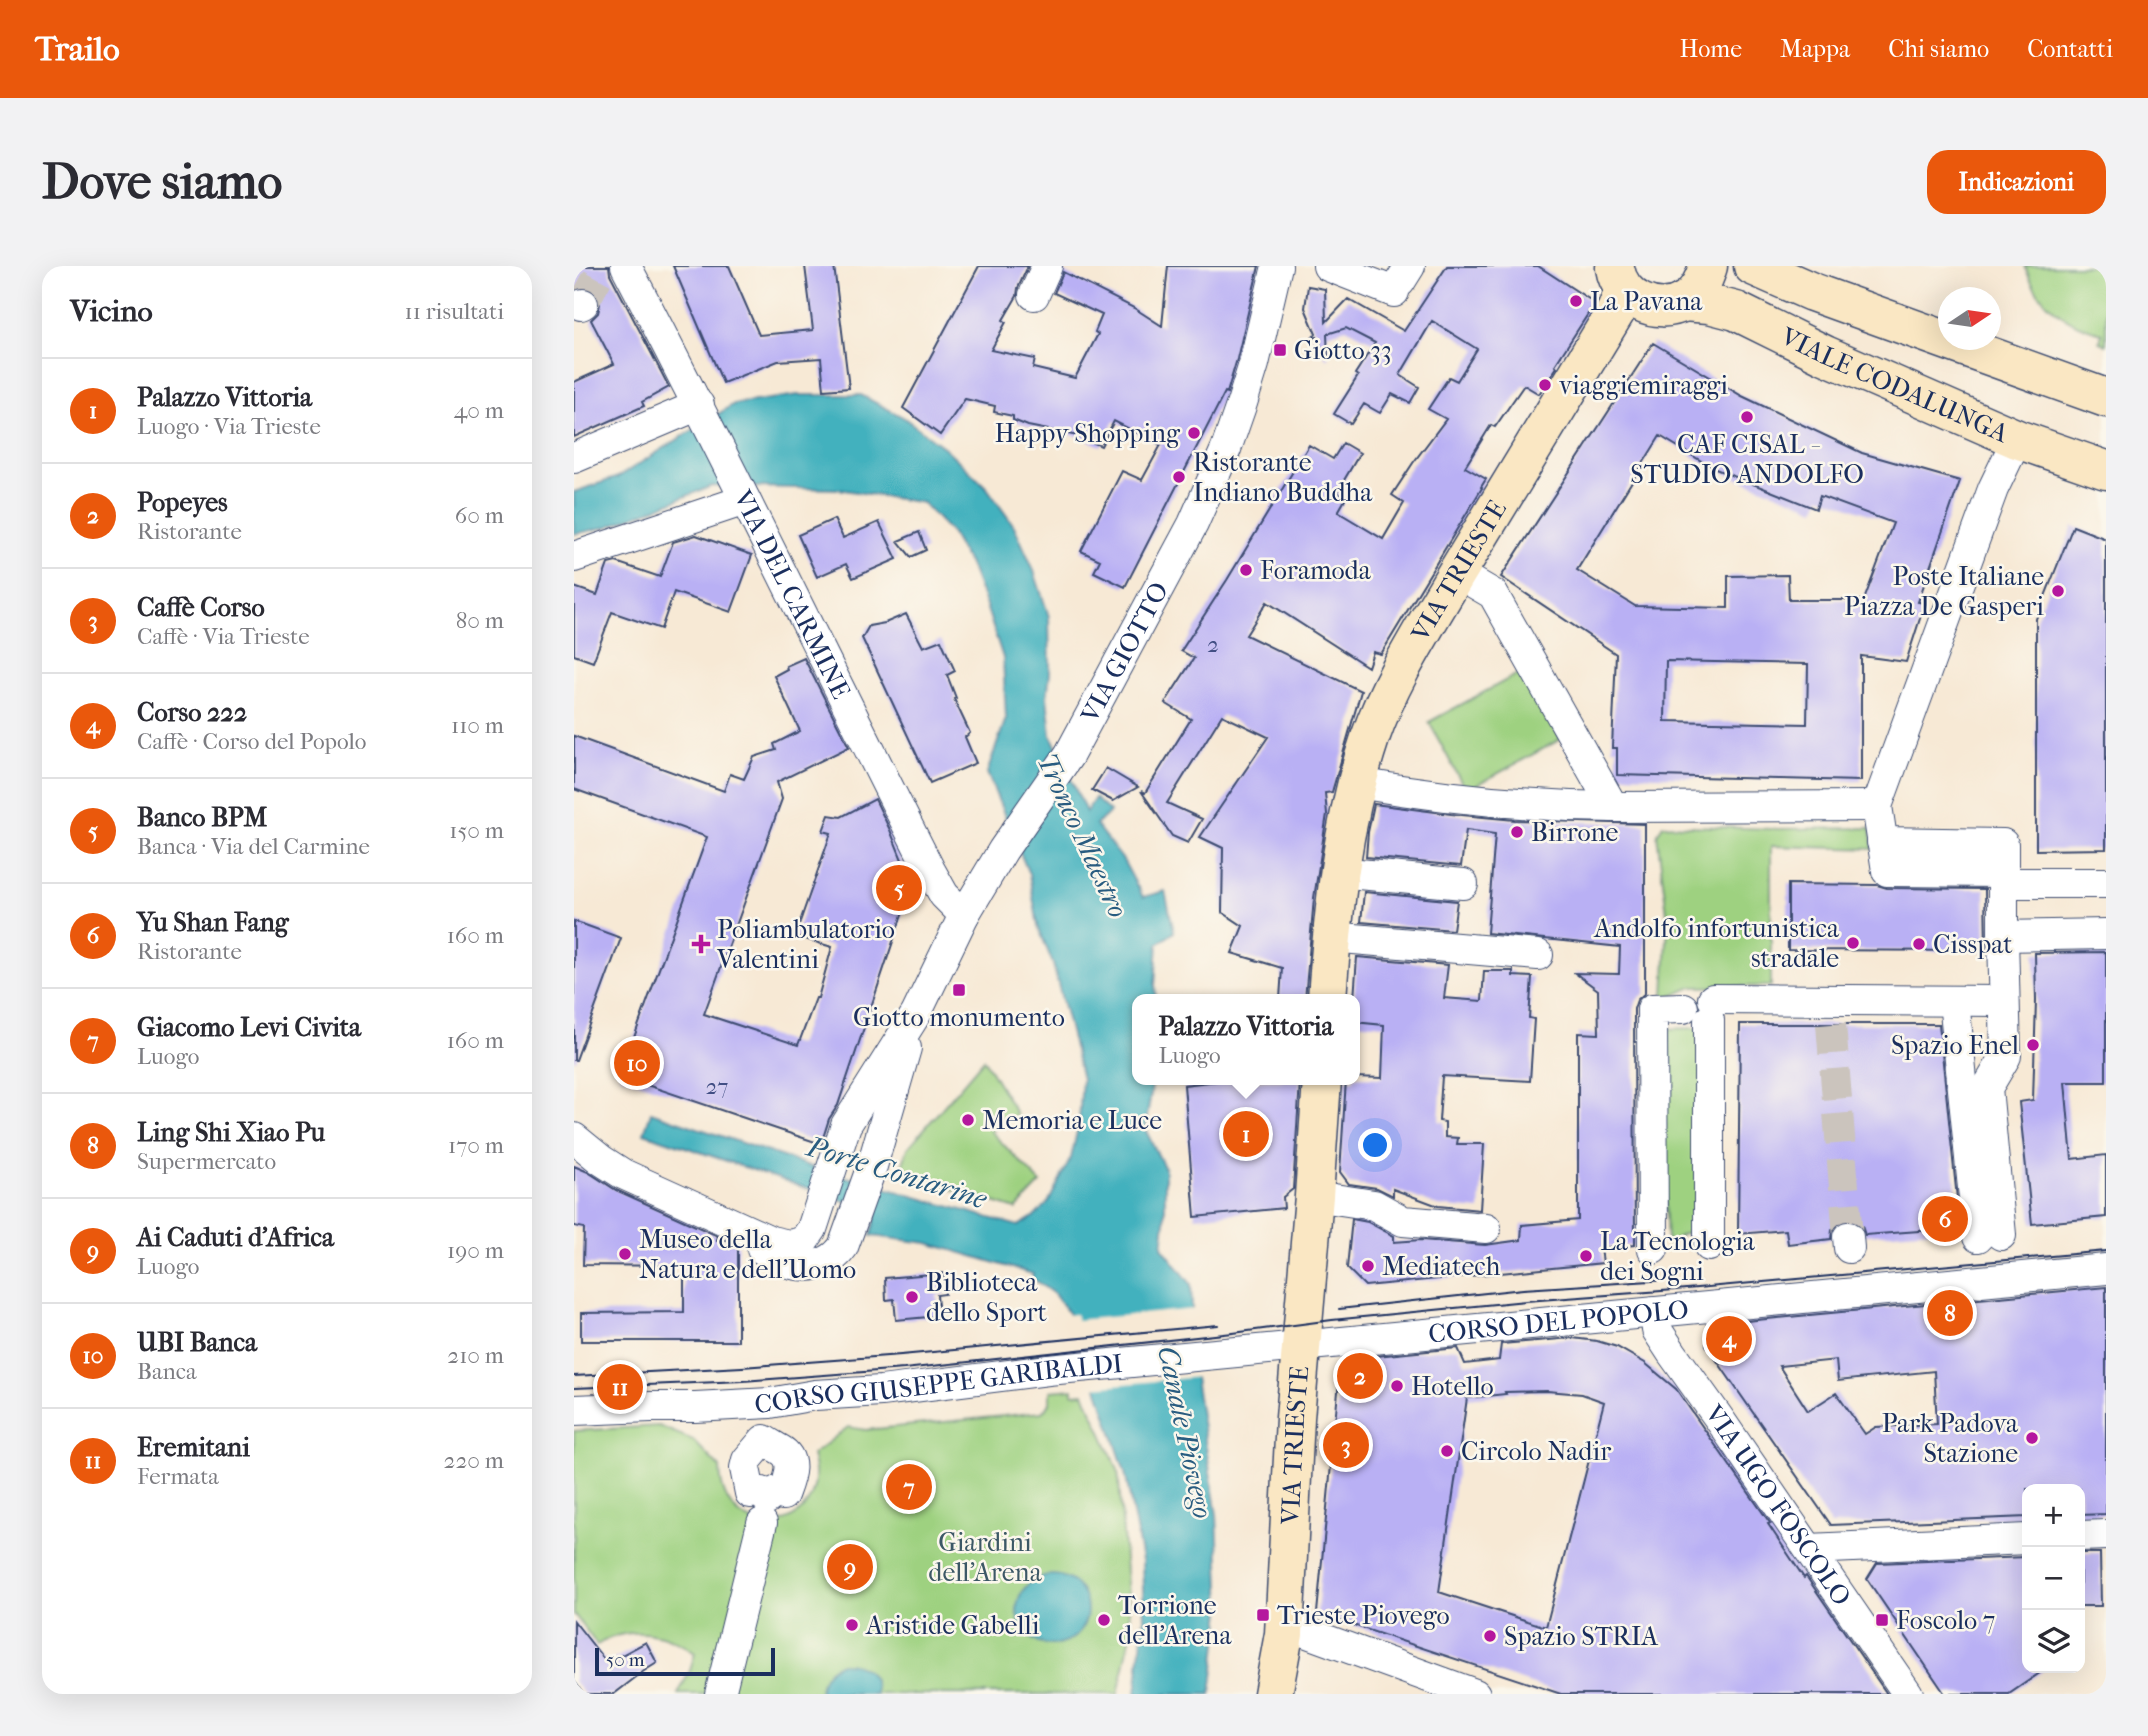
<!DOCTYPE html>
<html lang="it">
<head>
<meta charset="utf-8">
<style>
  :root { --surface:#fff; --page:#f2f2f3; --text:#2b2b33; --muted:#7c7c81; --line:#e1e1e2; --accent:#ea580c }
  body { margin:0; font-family:"IM FELL French Canon",serif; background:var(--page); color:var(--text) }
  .controls { position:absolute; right:21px; bottom:21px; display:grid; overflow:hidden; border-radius:14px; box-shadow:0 7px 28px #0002 }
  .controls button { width:63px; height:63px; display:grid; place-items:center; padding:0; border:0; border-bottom:2px solid var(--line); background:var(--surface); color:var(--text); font:35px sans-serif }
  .compass { position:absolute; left:1364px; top:21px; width:63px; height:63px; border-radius:50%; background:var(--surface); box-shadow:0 7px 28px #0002; rotate:77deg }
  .scale { position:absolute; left:21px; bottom:18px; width:180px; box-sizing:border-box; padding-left:7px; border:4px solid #1b2f5e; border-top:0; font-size:19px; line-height:24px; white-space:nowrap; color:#1b2f5e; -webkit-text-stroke:5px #fbf7ec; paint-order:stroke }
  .you { position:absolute; left:802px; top:880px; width:24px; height:24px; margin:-18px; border:5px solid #fff; border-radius:50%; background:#1a73e8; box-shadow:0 0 0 10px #1a73e833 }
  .badge { display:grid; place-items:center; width:46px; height:46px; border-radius:50%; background:var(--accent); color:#fff; font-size:23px; font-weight:700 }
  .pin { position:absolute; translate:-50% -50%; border:4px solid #fff; box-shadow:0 2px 7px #0006 }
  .popup { position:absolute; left:558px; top:728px; width:228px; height:91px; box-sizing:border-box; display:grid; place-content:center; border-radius:14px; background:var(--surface); filter:drop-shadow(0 2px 5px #0005); font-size:23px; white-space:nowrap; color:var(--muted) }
  .popup b { font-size:26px; color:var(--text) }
  .popup::after { content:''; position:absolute; left:50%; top:100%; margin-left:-14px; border:14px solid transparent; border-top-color:var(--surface) }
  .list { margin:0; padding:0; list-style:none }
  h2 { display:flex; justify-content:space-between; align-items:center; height:91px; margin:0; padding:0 28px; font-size:30px }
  h2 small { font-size:23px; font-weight:400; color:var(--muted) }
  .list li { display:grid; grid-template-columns:46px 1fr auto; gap:21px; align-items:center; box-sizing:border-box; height:105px; padding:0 28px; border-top:2px solid var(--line) }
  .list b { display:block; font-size:26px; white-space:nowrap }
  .list p { margin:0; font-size:23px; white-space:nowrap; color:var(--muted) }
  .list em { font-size:23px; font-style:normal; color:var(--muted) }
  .icon { flex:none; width:38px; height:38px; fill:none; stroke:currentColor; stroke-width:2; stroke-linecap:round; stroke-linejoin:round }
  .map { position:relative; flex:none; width:1532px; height:1428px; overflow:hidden; border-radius:21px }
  header { display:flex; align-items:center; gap:42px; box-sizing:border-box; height:98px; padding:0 35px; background:var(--accent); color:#fff }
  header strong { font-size:33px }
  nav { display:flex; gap:38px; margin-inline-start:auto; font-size:24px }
  .intro { display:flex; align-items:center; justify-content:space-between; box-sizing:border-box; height:168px; padding:0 42px }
  h1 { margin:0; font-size:49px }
  .button { padding:18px 32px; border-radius:21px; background:var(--accent); color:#fff; font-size:24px; font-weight:700 }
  main { display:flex; gap:42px; padding:0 42px }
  aside { flex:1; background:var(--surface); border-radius:21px; box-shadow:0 7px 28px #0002 }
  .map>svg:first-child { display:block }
</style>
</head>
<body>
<header>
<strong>Trailo</strong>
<nav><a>Home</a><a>Mappa</a><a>Chi siamo</a><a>Contatti</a></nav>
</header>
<div class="intro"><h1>Dove siamo</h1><a class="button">Indicazioni</a></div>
<main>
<aside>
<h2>Vicino<small>11 risultati</small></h2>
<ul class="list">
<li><span class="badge">1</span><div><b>Palazzo Vittoria</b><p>Luogo · Via Trieste</p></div><em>40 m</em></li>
<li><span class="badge">2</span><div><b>Popeyes</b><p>Ristorante</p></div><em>60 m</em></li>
<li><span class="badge">3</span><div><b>Caffè Corso</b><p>Caffè · Via Trieste</p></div><em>80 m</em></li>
<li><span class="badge">4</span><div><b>Corso 222</b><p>Caffè · Corso del Popolo</p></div><em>110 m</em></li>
<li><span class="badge">5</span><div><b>Banco BPM</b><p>Banca · Via del Carmine</p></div><em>150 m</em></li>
<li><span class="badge">6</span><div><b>Yu Shan Fang</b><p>Ristorante</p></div><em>160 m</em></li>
<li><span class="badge">7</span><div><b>Giacomo Levi Civita</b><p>Luogo</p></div><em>160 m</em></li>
<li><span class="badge">8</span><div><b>Ling Shi Xiao Pu</b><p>Supermercato</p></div><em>170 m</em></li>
<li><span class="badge">9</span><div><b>Ai Caduti d'Africa</b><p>Luogo</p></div><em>190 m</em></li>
<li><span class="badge">10</span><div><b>UBI Banca</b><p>Banca</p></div><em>210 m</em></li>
<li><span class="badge">11</span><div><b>Eremitani</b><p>Fermata</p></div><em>220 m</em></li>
</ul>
</aside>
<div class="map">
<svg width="1532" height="1428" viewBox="0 0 1532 1428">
  <rect width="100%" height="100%" fill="#fbf7ec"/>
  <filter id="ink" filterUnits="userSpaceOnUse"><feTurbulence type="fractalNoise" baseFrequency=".0143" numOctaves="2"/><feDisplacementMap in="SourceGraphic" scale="14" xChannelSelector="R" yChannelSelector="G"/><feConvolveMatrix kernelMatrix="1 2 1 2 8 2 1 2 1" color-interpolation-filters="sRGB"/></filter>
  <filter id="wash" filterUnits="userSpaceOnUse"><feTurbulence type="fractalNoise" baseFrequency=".00686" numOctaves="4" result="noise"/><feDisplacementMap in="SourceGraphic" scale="28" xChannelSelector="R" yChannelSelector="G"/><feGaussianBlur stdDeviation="1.57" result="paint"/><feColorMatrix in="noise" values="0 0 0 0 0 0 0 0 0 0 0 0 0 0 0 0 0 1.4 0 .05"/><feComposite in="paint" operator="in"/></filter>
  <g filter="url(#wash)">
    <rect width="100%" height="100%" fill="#f7e9d5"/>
    <!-- green -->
    <path fill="#9ed180" stroke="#5c806f" stroke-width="2" d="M1451 0H1532V79L1526 76 1528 67C1493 59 1462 36 1451 0Z
      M949 405 987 473 892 525 855 456Z
      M1089 559 1198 563 1296 562 1299 583 1197 580V720L1118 721 1098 730H1090L1094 655 1083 568Z
      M1128 762 1129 972C1111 962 1107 969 1093 979L1085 763Z
      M410 793 443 849 416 865 467 917 442 943 326 907 334 882Z
      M499 1123V1128L510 1127 544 1204 557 1369 544 1428H104L116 1405 121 1387C92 1366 54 1358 23 1379L0 1348V1165L85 1160 119 1174 146 1202C148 1287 261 1268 238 1189L274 1161 292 1164 468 1146 476 1137V1125Z"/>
    <!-- water -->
    <path fill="#43b1be" stroke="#2f708e" stroke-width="2" d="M224 129H287L329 151 371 182 413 222 440 260 459 302 475 351 476 407 473 431 477 469 512 546 521 532 536 546 522 559 549 594 569 631 591 625 600 666 584 678 581 719 582 733H564V814H579L571 863 591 903V955L588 981 617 1018 621 1112 643 1249 647 1345 637 1428H562L570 1353 568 1294 551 1206 524 1124 497 1051 480 1028 458 1012 459 1008 354 977 297 970 303 946 70 867 77 846 241 902 444 960 461 950 474 937 497 892 505 857 508 813 479 698 464 660 455 608 413 507 432 452 429 392 412 340 398 304 377 267 349 237 264 223 138 220 33 261 0 268V226L44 211 160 138Z
      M443 1344a35 35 0 1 1 70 0a35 35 0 1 1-70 0Z
      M267 1397C287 1396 303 1407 302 1428H246C246 1412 253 1403 267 1397Z"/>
    <!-- pier -->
    <path fill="#f7e9d5" d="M621 1043 625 1111 519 1121 492 1049 502 1048 503 1054Z"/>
    <g id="blocks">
      <!-- building -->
      <path fill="#b9b0f4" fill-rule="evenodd" d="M0 0H35L36 8 95 121 68 136 70 140 0 171V116L40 98 17 54 24 47 26 38 25 31 19 24 11 21 0 23Z
        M99 0H155L185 69 239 64 231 0H260L275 122 250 124 247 92 204 95 149 117Z
        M405 0H454L444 22 443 30 429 54 432 56 417 84 461 93 459 102 501 112 524 68 521 66 528 49 480 27 489 6 560 42 588 60 594 0H685L663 93 653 127 651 126 551 321 520 306 526 294 507 285 548 205 568 214 587 179 540 155 527 180 504 170 454 160 439 154V150L420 146 421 140 391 133 366 169 329 142Z
        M873 0H964L1021 37 981 99 983 101 965 128 950 119 921 161 917 159 891 201 912 213 907 221 908 222 807 388 799 386 794 401 693 336 672 369 787 425 758 526 751 527 753 548 740 632 731 733H706L708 702 658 687 669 660 648 646 649 582 626 571 694 471 648 449 593 537 628 553 614 577 598 570 567 525 571 527 617 453 591 437 620 392 607 385 653 314 735 179 759 193 769 177 786 187 763 226 772 232 764 246 809 273 830 237 818 229 839 197 872 153 854 143 875 111 883 115 903 83 858 55 826 109 845 121 836 137 818 128 806 147 790 138 777 158 760 148 784 110 781 108 801 77 772 62 753 68 754 92H752L743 71 737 73 742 68 731 42 734 20 751 23 752 56 774 33 830 65Z
        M1079 77 1168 130 1288 187 1386 215 1344 336 1351 337 1332 396 1287 390V515L1043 509V482H1038L1042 388 927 311ZM1086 170 1139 202 1242 243 1246 230 1319 257 1290 334H1215L1214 309 1154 310V342L1061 340 1003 304ZM1092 395 1234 398 1233 458 1091 455Z
        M260 253 269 272 305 256 323 293 279 312 272 298 243 311 224 269Z
        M1499 260 1532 273V583L1462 584V353Z
        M345 266 352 284 337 291 324 275Z
        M122 269 178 289 157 346 100 326 87 363 38 346 19 396 0 389V321L23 329 34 298 42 296 86 311 99 276Z
        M332 348 349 381 367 374 381 405 373 409 382 432 380 433 396 467 391 471 402 497 356 517 288 372 295 360 311 357Z
        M230 392 275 481 203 516 208 533 130 748 224 779 242 732H244L258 681 221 670 257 567 249 565 255 549 267 551 301 533 316 564 338 619 264 839 255 853 247 878 46 810 133 571 0 523V470L150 525 156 508 170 513 180 491 202 484 200 478 226 465 200 410 213 403 212 400Z
        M532 502 564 521 539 535 518 524Z
        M800 538 877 548 941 554 1071 558V727L1063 734 1060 743 1061 979 1027 982 1029 997 791 1020 773 1002 778 953 794 956 820 970V976L847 974 911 979 947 974 948 959 1004 954V767L1025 768 1024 724 1001 707 1045 708 1046 681 913 667 921 568 892 564 887 600 792 591 794 566Z
        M1214 618 1303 619 1313 622 1411 623 1412 685 1214 684Z
        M790 626 883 635 879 664 787 656Z
        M0 655 47 672 2 794H0Z
        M1532 686V816H1491L1498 893 1532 889V951L1458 958 1445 836 1459 834 1462 734 1461 687Z
        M783 691 874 699 870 732 908 735 910 705H939V710L958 711 955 752 960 753 956 815 868 810 865 855 871 856V871L884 872 883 878H910L906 944 864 940 819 923V930L803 922 775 918 766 906 772 814H780V811L808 812 810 759 780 756V733Z
        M1166 758H1365L1386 962 1291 969 1288 960 1281 955 1273 954 1263 957 1258 964 1257 973 1214 978 1212 964 1164 968Z
        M652 814 726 815 719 923 709 931 710 942 621 951 610 819Z
        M0 900 14 906 42 924 144 970 143 974H153L164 979V1075H7V1047L110 1046V1000L9 999 10 962 0 960Z
        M369 1007 371 1028 363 1029 365 1050 322 1054 320 1033 312 1034 311 1012Z
        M1532 1021V1248L1506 1249V1223H1453V1251L1257 1259 1132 1079 1141 1058ZM1262 1094 1264 1115 1360 1105 1363 1158 1302 1161 1291 1168 1262 1127 1234 1145 1205 1100Z
        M998 1072 1023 1075 1043 1081 1071 1097 1102 1123 1196 1257 1194 1258 1230 1312 1232 1310 1313 1428H987L743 1347 765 1115 792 1091 884 1082 891 1098 925 1094 927 1078ZM973 1125 1008 1128 1030 1136 972 1361 865 1326 893 1132 932 1128 931 1126Z
        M1506 1287H1526L1527 1340H1506Z
        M1453 1291V1402H1473L1435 1428H1371L1293 1313 1303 1297Z
        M0 1355 33 1397 72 1376 83 1397 70 1405 40 1428H10L0 1415Z"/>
    </g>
  </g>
  <g filter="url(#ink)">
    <use href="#blocks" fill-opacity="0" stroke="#3c4b70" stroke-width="2"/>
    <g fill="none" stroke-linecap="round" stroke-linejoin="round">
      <!-- street-tunnel -->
      <path stroke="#cbc4bd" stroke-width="30" stroke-dasharray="30 15" stroke-linecap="butt" d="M9 38 30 0
        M1257 758 1274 971"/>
      <!-- street casing -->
      <g stroke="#3c4b70" stroke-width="32">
        <g id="street">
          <path id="s1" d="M52 0C157 200 254 403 356 604L370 629 390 649"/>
          <path d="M754 0 820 26"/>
          <path d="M826 16 836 0"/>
          <path d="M460 29 473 0"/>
          <path d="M7 39 9 38"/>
          <path d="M0 192 125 139"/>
          <path d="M0 291 171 234"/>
          <path d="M883 307 919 328 1039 541 1303 540"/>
          <path d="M784 517C868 532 953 540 1039 541"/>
          <path d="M1308 576 1429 578V617"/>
          <path d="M764 606 889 618"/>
          <path d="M1428 606 1313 605 1303 540 1419 223 1443 173"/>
          <path d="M1532 617H1429V670L1532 668"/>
          <path d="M757 671 964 689"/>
          <path d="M1139 733 1430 735"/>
          <path d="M1380 735 1404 971"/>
          <path id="s2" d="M0 872 27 894 49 908 197 975 215 979 229 976 238 963 272 859 342 748 390 649 429 584 495 489 619 258 652 183 668 137 680 98 703 0"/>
          <path d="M740 930 800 939 829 955 912 962"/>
          <path d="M1427 969 1413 822 1432 790 1429 670"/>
          <path d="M1274 971 1275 982"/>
          <path d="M1135 980V754"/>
          <path d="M188 983C212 1002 249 1009 269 981L298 900 332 782"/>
          <path d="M1079 983 1078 743 1109 742"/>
          <path id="s3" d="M1081 1046 1083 1064 1098 1087 1144 1151 1334 1428"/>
          <path id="s4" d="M0 1144 77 1141H121L196 1137 241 1129 307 1125 474 1104 1532 1003"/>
          <path d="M190 1174C196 1178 200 1180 205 1183 224 1193 215 1213 209 1229L203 1225 193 1233 188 1226 176 1227 171 1202 173 1194Z"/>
          <path d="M1506 1270 1532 1269"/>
          <path d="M1235 1283 1453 1273"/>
          <path d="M710 1368 728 1365 901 1428"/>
          <path d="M146 1428 188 1257"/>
        </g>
      </g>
      <!-- secondary casing -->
      <g stroke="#3c4b70" stroke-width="41">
        <g id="secondary">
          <path d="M1179 0 1238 26 1532 132"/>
          <path d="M1041 2C1046 33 1082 51 1110 36 1124 28 1130 15 1134 0"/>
          <path id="s5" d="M1109 36 1135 38 1162 45 1251 89 1443 173 1532 204"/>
          <path id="s6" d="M753 733C759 645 768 556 796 472 816 414 851 361 882 308 935 220 989 133 1042 45L1050 24"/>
          <path id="s7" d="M699 1428 710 1368 721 1152 740 930 748 814"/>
        </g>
      </g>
      <!-- street -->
      <use href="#street" stroke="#fff" stroke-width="30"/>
      <!-- secondary -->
      <use href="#secondary" stroke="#fae7c3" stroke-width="38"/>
      <!-- tram -->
      <path stroke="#1b2f5e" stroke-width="2" d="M765 1043 949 1023 1093 1014
        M0 1110 168 1101 327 1089 644 1059
        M0 1122 169 1115 330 1103 659 1067 758 1054 952 1035 1101 1024 1532 985"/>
    </g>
  </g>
  <!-- markers -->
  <g fill="#b5179e" stroke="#fbf7ec" stroke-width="2.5">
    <circle cx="1002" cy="35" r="7"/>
    <rect x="699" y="77" width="14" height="14" rx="3.5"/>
    <circle cx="971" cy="119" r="7"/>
    <circle cx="1173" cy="151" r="7"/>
    <circle cx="620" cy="167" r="7"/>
    <circle cx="605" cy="211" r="7"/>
    <circle cx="672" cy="304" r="7"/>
    <circle cx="1484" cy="325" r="7"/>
    <circle cx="943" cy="566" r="7"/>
    <circle cx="1279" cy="677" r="7"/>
    <path d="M123.5 667.5h7v7h7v7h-7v7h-7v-7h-7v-7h7z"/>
    <circle cx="1345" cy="678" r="7"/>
    <rect x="378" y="717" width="14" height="14" rx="3.5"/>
    <circle cx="1459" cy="779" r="7"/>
    <circle cx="394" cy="854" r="7"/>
    <circle cx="51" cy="988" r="7"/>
    <circle cx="1012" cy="990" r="7"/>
    <circle cx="794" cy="1000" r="7"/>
    <circle cx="338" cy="1031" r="7"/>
    <circle cx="823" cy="1120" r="7"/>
    <circle cx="1458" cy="1172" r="7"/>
    <circle cx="873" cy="1185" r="7"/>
    <rect x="682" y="1342" width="14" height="14" rx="3.5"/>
    <circle cx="530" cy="1354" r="7"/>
    <rect x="1301" y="1347" width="14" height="14" rx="3.5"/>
    <circle cx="278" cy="1359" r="7"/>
    <circle cx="916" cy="1370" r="7"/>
  </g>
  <g text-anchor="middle" stroke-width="5" stroke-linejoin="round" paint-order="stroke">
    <!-- number labels -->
    <g font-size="23" fill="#424f84">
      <text x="639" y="386">2</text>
      <text x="143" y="828">27</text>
    </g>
    <!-- poi labels -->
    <g font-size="26" fill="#1b2f5e" stroke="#fbf7ec" text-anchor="start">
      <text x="1016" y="44">La Pavana</text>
      <text x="720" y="93">Giotto 33</text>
      <text x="985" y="128">viaggiemiraggi</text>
      <text x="606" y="176" text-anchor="end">Happy Shopping</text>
      <text x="1173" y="187" text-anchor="middle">CAF CISAL -<tspan x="1173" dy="30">STUDIO ANDOLFO</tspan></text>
      <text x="619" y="205">Ristorante<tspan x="619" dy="30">Indiano Buddha</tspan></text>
      <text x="686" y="313">Foramoda</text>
      <text x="1470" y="319" text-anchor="end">Poste Italiane<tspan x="1470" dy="30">Piazza De Gasperi</tspan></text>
      <text x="957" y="575">Birrone</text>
      <text x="1265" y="671" text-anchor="end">Andolfo infortunistica<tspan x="1265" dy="30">stradale</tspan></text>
      <text x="143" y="672">Poliambulatorio<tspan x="143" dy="30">Valentini</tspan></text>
      <text x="1359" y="687">Cisspat</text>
      <text x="385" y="760" text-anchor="middle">Giotto monumento</text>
      <text x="1445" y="788" text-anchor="end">Spazio Enel</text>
      <text x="408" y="863">Memoria e Luce</text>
      <text x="65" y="982">Museo della<tspan x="65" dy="30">Natura e dell’Uomo</tspan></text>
      <text x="1026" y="984">La Tecnologia<tspan x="1026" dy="30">dei Sogni</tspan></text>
      <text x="808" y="1009">Mediatech</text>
      <text x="352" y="1025">Biblioteca<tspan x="352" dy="30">dello Sport</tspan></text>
      <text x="837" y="1129">Hotello</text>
      <text x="1444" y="1166" text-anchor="end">Park Padova<tspan x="1444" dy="30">Stazione</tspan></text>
      <text x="887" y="1194">Circolo Nadir</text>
      <text x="544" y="1348">Torrione<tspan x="544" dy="30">dell'Arena</tspan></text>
      <text x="703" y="1358">Trieste Piovego</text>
      <text x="1322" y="1363">Foscolo 7</text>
      <text x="292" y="1368">Aristide Gabelli</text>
      <text x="930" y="1379">Spazio STRIA</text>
    </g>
    <!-- street labels -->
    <g font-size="26" fill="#1b2f5e" stroke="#fbf7ec">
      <text dy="9" stroke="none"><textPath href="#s5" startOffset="229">VIALE CODALUNGA</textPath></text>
      <text dy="9" stroke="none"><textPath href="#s6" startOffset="455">VIA TRIESTE</textPath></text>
      <text dy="9" stroke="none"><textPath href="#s1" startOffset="368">VIA DEL CARMINE</textPath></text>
      <text dy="9" stroke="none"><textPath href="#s2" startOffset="931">VIA GIOTTO</textPath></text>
      <text dy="9" stroke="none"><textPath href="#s4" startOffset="989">CORSO DEL POPOLO</textPath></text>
      <text dy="9" stroke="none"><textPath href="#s4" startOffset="366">CORSO GIUSEPPE GARIBALDI</textPath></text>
      <text dy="9" stroke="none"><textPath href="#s7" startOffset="250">VIA TRIESTE</textPath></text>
      <text dy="9" stroke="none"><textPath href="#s3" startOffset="231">VIA UGO FOSCOLO</textPath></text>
    </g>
    <!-- park labels -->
    <g font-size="26" fill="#3c5866" stroke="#fbf7ec">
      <text x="411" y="1285">Giardini<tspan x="411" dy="30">dell'Arena</tspan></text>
    </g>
    <!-- water labels -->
    <g font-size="28" font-style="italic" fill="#295c80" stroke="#fbf7ec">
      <text transform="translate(509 569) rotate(65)" y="10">Tronco Maestro</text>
      <text transform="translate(323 906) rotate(17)" y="10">Porte Contarine</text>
      <text transform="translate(612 1166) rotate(78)" y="10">Canale Piovego</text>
    </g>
  </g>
</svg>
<div class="controls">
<button>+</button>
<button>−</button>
<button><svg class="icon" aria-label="layers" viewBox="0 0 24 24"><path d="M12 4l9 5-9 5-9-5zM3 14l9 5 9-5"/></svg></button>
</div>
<svg class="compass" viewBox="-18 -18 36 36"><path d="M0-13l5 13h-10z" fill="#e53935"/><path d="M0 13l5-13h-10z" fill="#7c7c81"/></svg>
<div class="scale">50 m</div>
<div class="you"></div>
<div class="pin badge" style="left:672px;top:868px">1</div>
<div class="popup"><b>Palazzo Vittoria</b>Luogo</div>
<div class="pin badge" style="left:786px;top:1110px">2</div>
<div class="pin badge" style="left:772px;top:1179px">3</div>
<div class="pin badge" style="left:1155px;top:1073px">4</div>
<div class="pin badge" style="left:325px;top:622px">5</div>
<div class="pin badge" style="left:1371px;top:953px">6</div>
<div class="pin badge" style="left:335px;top:1221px">7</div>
<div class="pin badge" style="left:1376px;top:1047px">8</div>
<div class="pin badge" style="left:276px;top:1301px">9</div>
<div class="pin badge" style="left:63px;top:797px">10</div>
<div class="pin badge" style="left:46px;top:1121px">11</div>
</div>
</main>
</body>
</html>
